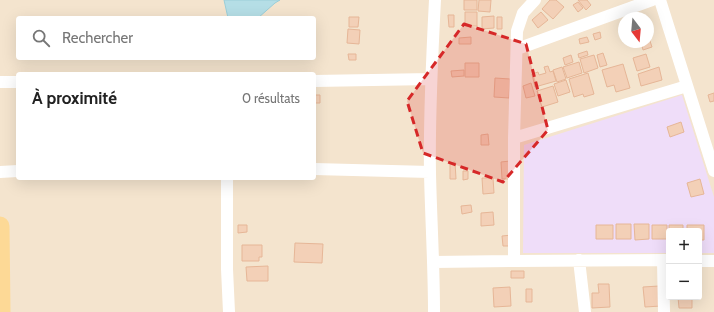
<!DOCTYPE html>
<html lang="fr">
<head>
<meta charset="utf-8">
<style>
  :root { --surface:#fff; --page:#f2f2f2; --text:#222; --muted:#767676; --line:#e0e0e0 }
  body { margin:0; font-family:Cabin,sans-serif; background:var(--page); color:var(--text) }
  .controls { position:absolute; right:12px; bottom:12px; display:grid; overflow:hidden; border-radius:4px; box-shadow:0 4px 16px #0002 }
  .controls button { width:36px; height:36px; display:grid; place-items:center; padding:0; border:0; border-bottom:1px solid var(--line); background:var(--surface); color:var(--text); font:20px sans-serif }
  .compass { position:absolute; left:618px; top:12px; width:36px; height:36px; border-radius:50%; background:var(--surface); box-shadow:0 4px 16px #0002; rotate:164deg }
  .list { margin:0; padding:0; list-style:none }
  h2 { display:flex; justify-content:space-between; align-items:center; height:52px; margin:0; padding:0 16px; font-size:17px }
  h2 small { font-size:13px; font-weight:400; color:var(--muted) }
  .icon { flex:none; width:22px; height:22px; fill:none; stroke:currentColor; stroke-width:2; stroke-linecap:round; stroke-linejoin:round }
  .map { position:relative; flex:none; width:714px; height:312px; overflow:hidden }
  .search { position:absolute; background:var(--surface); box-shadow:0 4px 16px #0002; left:16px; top:16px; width:300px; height:44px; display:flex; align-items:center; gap:10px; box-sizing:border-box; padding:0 14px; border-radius:4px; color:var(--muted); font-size:15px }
  .panel { position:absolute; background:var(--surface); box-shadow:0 4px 16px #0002; left:16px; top:72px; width:300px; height:108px; border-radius:4px }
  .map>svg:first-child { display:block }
</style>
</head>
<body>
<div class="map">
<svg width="714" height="312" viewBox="0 0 714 312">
  <rect width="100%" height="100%" fill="#fdf2e0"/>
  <!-- residential -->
  <path fill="#f4e4ce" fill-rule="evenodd" d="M0 0H714V312H0ZM18 18H314V58H18ZM624 18H648V42H624ZM18 74H314V178H18ZM669 231H699V297H669Z"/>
  <!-- education -->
  <path fill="#efddf9" d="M682 95 714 197V253H699V231H669V253H523L524 145Z"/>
  <!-- water -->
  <path fill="#b5dee6" stroke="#9bced8" d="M224 0H280L275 3 258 18H228Z"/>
  <!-- building -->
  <path fill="#f3d0b7" stroke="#e6b697" d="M464 0H477V10H464Z
    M479 0H491L490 12 478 11Z
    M550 0H556L564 7 553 19 542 9Z
    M578 0H587L591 5 586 10Z
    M578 2 583 8 578 12 573 5Z
    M465 12H477V26H465Z
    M541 12 548 20 538 28 532 20Z
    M448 15H454V27H449Z
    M494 16V28L482 29V17Z
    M349 17H359L358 27H349Z
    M497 17H502V29H497Z
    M348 29 360 30 359 44 347 43Z
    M600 32 601 38 595 40 593 34Z
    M648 35 652 47 643 50 641 42H648Z
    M471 37V44H459V38Z
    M587 37 589 42 580 44 579 39Z
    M587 51 588 55 579 58 578 54Z
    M603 53 607 65 600 67 597 55Z
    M348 54H356V60H349Z
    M646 54 650 67 637 71 633 58Z
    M571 55 573 62 565 65 563 58Z
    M594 55 598 68 584 73 580 59Z
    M579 62 582 73 567 78 563 67Z
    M465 63H479V77H465Z
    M623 64 630 88 616 92 614 85 607 87 602 70Z
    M548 66 550 72 553 71 556 81 535 87 532 74 538 72 539 75 546 73 544 67Z
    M562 67 566 79 557 82 553 70Z
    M659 67 662 80 641 86 638 74Z
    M464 70V76L452 77 451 71Z
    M588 73 594 94 584 97 583 94 574 97 569 79Z
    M495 78 510 79 509 98 494 97Z
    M566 80 570 92 558 96 554 84Z
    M531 83 535 96 526 98 523 86Z
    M553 86 558 102 542 107 537 91Z
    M714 93V101L710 102 708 95Z
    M314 95H320V103H314Z
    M681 122 684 132 670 137 667 127Z
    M488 134 489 145H481V135Z
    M510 161 511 179H502L501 162Z
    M455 162 456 179H450V163Z
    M463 171H468V179L463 180Z
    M482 178H493L494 193 483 194Z
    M700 179 704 194 691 197 687 183Z
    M471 205 472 212 462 214 461 206Z
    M493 212 494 225 481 226V213Z
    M616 224H631V239H616Z
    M634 224H649V239L635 240Z
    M238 225H247V232L238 233Z
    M596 225H613V239H596Z
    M652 225H667V239H652Z
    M669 225H683V231H669Z
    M687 225H704V240H699V231H687Z
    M512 235V246H503L502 236Z
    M295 243 323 244 322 263 294 262Z
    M242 245H262V257H259V261H242Z
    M268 266V281H247L246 267Z
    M511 271H524V278H511Z
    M598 284H609L610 307 592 308V293H599Z
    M659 286 661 306 645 307 643 287Z
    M510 287 511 306 494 307 493 288Z
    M526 289H532V302H526Z
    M678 297H692V308H679Z"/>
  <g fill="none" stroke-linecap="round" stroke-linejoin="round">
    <!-- street -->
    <path stroke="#fff" stroke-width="12" d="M535 0 523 13 517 31 514 138V261L669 260
      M660 0 714 171
      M517 49 652 0
      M314 81 431 79
      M0 82H18
      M514 138 687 86
      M314 169 430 172
      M0 172 18 171
      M227 178V269L229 312
      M579 260 585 312
      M663 260 664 312
      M699 261H714
      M434 262 514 261
      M434 312C434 266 431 219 430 173 429 115 432 57 435 0"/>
    <!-- primary -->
    <path stroke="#fdd996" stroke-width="19" d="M0 226 1 312"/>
  </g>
  <!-- marked area -->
  <path fill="#d62828" fill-opacity="0.2" stroke="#d62828" stroke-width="3" stroke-dasharray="8 5" stroke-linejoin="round" d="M464 24 526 44 548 130 503 182 423 153 407 101Z"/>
</svg>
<div class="controls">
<button>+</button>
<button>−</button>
</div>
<svg class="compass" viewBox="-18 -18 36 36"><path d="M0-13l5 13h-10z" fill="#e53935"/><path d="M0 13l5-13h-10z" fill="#767676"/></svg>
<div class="search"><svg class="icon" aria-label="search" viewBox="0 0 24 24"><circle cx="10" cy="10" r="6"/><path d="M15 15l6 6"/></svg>Rechercher</div>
<section class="panel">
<h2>À proximité<small>0 résultats</small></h2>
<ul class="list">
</ul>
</section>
</div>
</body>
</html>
